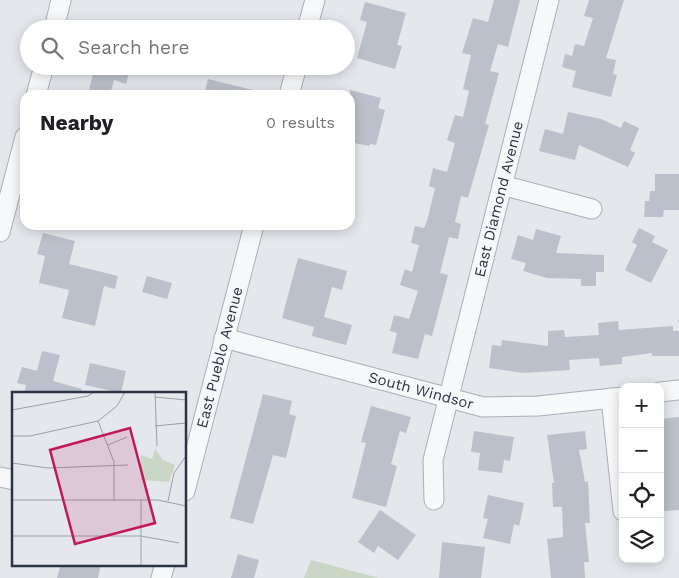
<!DOCTYPE html>
<html lang="en">
<head>
<meta charset="utf-8">
<style>
  :root { --surface:#fff; --page:#f6f6f6; --text:#202124; --muted:#757577; --line:#e0e0e0 }
  body { margin:0; font-family:"Work Sans",sans-serif; background:var(--page); color:var(--text) }
  .controls { position:absolute; right:15px; bottom:15px; display:grid; overflow:hidden; border-radius:10px; box-shadow:0 2px 12px #0003 }
  .controls button { width:45px; height:45px; display:grid; place-items:center; padding:0; border:0; border-bottom:1px solid var(--line); background:var(--surface); color:var(--text); font:25px sans-serif }
  .list { margin:0; padding:0; list-style:none }
  h2 { display:flex; justify-content:space-between; align-items:center; height:65px; margin:0; padding:0 20px; font-size:21px }
  h2 small { font-size:16px; font-weight:400; color:var(--muted) }
  .icon { flex:none; width:28px; height:28px; fill:none; stroke:currentColor; stroke-width:2; stroke-linecap:round; stroke-linejoin:round }
  .map { position:relative; flex:none; width:679px; height:578px; overflow:hidden }
  .search { position:absolute; background:var(--surface); box-shadow:0 2px 12px #0003; left:20px; top:20px; width:335px; height:55px; display:flex; align-items:center; gap:12px; box-sizing:border-box; padding:0 18px; border-radius:28px; color:var(--muted); font-size:19px }
  .panel { position:absolute; background:var(--surface); box-shadow:0 2px 12px #0003; left:20px; top:90px; width:335px; height:140px; border-radius:15px }
  .map>svg:first-child { display:block }
</style>
</head>
<body>
<div class="map">
<svg width="679" height="578" viewBox="0 0 679 578">
  <rect width="100%" height="100%" fill="#e4e7ec"/>
  <!-- park -->
  <path fill="#c9d6c5" d="M311 560 379 578H304Z"/>
  <!-- building -->
  <path fill="#bbc0ca" d="M494 0H520L508 47 498 44 490 71 499 73 485 124 489 125 468 198 461 196 455 222 461 224 458 239 449 237 440 273 448 275 432 336 425 334 418 359 392 353 397 333 390 331 394 315 409 319 418 291 400 285 405 269 412 272 419 245 411 243 415 226 424 228 427 221 435 188 429 186 433 168 447 172 455 143 447 140 455 115 463 117 469 91 463 89 471 55 462 53 473 18 488 22Z
    M589 0H624L606 58 616 60 613 74 617 75 611 97 572 87 576 71 562 67 565 54 572 56 575 44 584 46 593 18 584 16Z
    M365 2 406 13 397 45 402 46 395 69 357 58 367 22 360 20Z
    M95 66H131L126 84 114 80 110 95 89 90Z
    M208 79 253 90 252 95H204Z
    M350 90 381 98 378 108 385 110 376 145 370 144 369 146 350 142Z
    M568 112 601 119 621 128 624 121 639 128 630 150 635 153 628 167 579 145 575 160 539 151 545 129 563 134Z
    M655 174H679V210H664L663 217H644L645 201H649L650 191H655Z
    M639 228 655 236 652 242 668 250 651 283 625 270 637 245 632 242Z
    M536 229 561 236 556 253 604 255V272H596V286H581V279L547 278 523 271 526 263 511 259 518 235 533 240Z
    M43 233 75 241 69 264 118 276 115 289 104 286 95 326 62 318 69 290 39 283 45 256 37 254Z
    M298 258 347 271 342 290 332 287 324 317 352 325 346 345 312 336 314 327 282 318Z
    M147 276 172 283 167 299 142 292Z
    M618 321 619 330 673 326V331H679V356H652V353L622 357V364L600 366 599 358 569 360 570 370 524 373 489 368 492 345 501 346 502 340 548 346V331L564 330 565 337 599 335 598 323Z
    M42 351 60 355 53 381 82 389 81 393H24L26 385 17 383 22 367 37 371Z
    M90 363 126 371 121 393 85 385Z
    M263 394 292 401 289 414 296 416 286 458 273 455 253 524 230 518Z
    M371 406 411 417 406 433 400 431 391 464 397 466 386 507 352 498 366 443 361 442Z
    M679 417V510L663 511 660 419Z
    M474 431 514 437 510 461 504 460 502 473 478 470 480 453 471 452Z
    M585 431 587 449 579 450 585 482 588 481 590 523H585L589 562H584L585 578H551L547 539 563 537 562 507H553L552 483H554L547 435Z
    M488 495 524 503 519 526 514 524 510 544 483 538 488 519 483 518Z
    M380 510 416 535 398 560 378 546 374 553 358 542Z
    M442 542 485 547 481 578H439Z
    M238 554 259 560 254 578H231Z
    M61 564H101L98 578H57Z"/>
  <g fill="none" stroke-linecap="round" stroke-linejoin="round">
    <!-- street casing -->
    <g stroke="#a9aeb7" stroke-width="21">
      <g id="street">
        <path d="M54 29 61 0"/>
        <path d="M307 29 315 0"/>
        <path d="M36 95 44 66"/>
        <path d="M289 95 297 66"/>
        <path d="M502 185 592 209"/>
        <path d="M0 232 25 137"/>
        <path id="s1" d="M224 338 483 407 538 406 623 397"/>
        <path d="M660 392 679 390"/>
        <path d="M611 398 623 511"/>
        <path d="M0 477 14 480"/>
        <path id="s2" d="M185 491 254 225"/>
        <path id="s3" d="M434 500 433 460 549 0"/>
        <path d="M161 578 165 564"/>
      </g>
    </g>
    <!-- street -->
    <use href="#street" stroke="#f7f8fa" stroke-width="19"/>
  </g>
  <g text-anchor="middle" stroke-width="4" stroke-linejoin="round" paint-order="stroke">
    <!-- street labels -->
    <g font-size="15" fill="#2b3445" stroke="#f4f6f9">
      <text dy="5" stroke="none"><textPath href="#s3" startOffset="309">East Diamond Avenue</textPath></text>
      <text dy="5" stroke="none"><textPath href="#s2" startOffset="138">East Pueblo Avenue</textPath></text>
      <text dy="5" stroke="none"><textPath href="#s1" startOffset="204">South Windsor</textPath></text>
    </g>
  </g>
  <!-- overview -->
  <g transform="translate(12 392)">
    <rect width="174" height="174" fill="#e4e7ec"/>
    <path d="M143 57 151 68 163 73 157 90 129 88V63L140 67Z" fill="#c9d6c5"/>
    <path fill="none" stroke="#9a9fa9" stroke-width="1" d="M143 0 145 54M143 5 174 8M0 18 76 4 82 0M86 29 102 70V109M143 34 174 31M0 44H18L86 29 105 14 113 0M96 53 115 45M0 71 36 76 116 73M0 108H146L174 114M129 108V173M156 109 162 81 174 64M0 144H129L167 151"/>
    <path fill="#c2185b" fill-opacity="0.15" stroke="#c2185b" stroke-width="2.5" d="M118 36 143 131 63 152 38 58Z"/>
    <rect width="174" height="174" fill="none" stroke="#2b3445" stroke-width="2.5"/>
  </g>
</svg>
<div class="controls">
<button>+</button>
<button>−</button>
<button><svg class="icon" aria-label="locate" viewBox="0 0 24 24"><circle cx="12" cy="12" r="6"/><path d="M12 2v4M12 18v4M2 12h4M18 12h4"/></svg></button>
<button><svg class="icon" aria-label="layers" viewBox="0 0 24 24"><path d="M12 4l9 5-9 5-9-5zM3 14l9 5 9-5"/></svg></button>
</div>
<div class="search"><svg class="icon" aria-label="search" viewBox="0 0 24 24"><circle cx="10" cy="10" r="6"/><path d="M15 15l6 6"/></svg>Search here</div>
<section class="panel">
<h2>Nearby<small>0 results</small></h2>
<ul class="list">
</ul>
</section>
</div>
</body>
</html>
